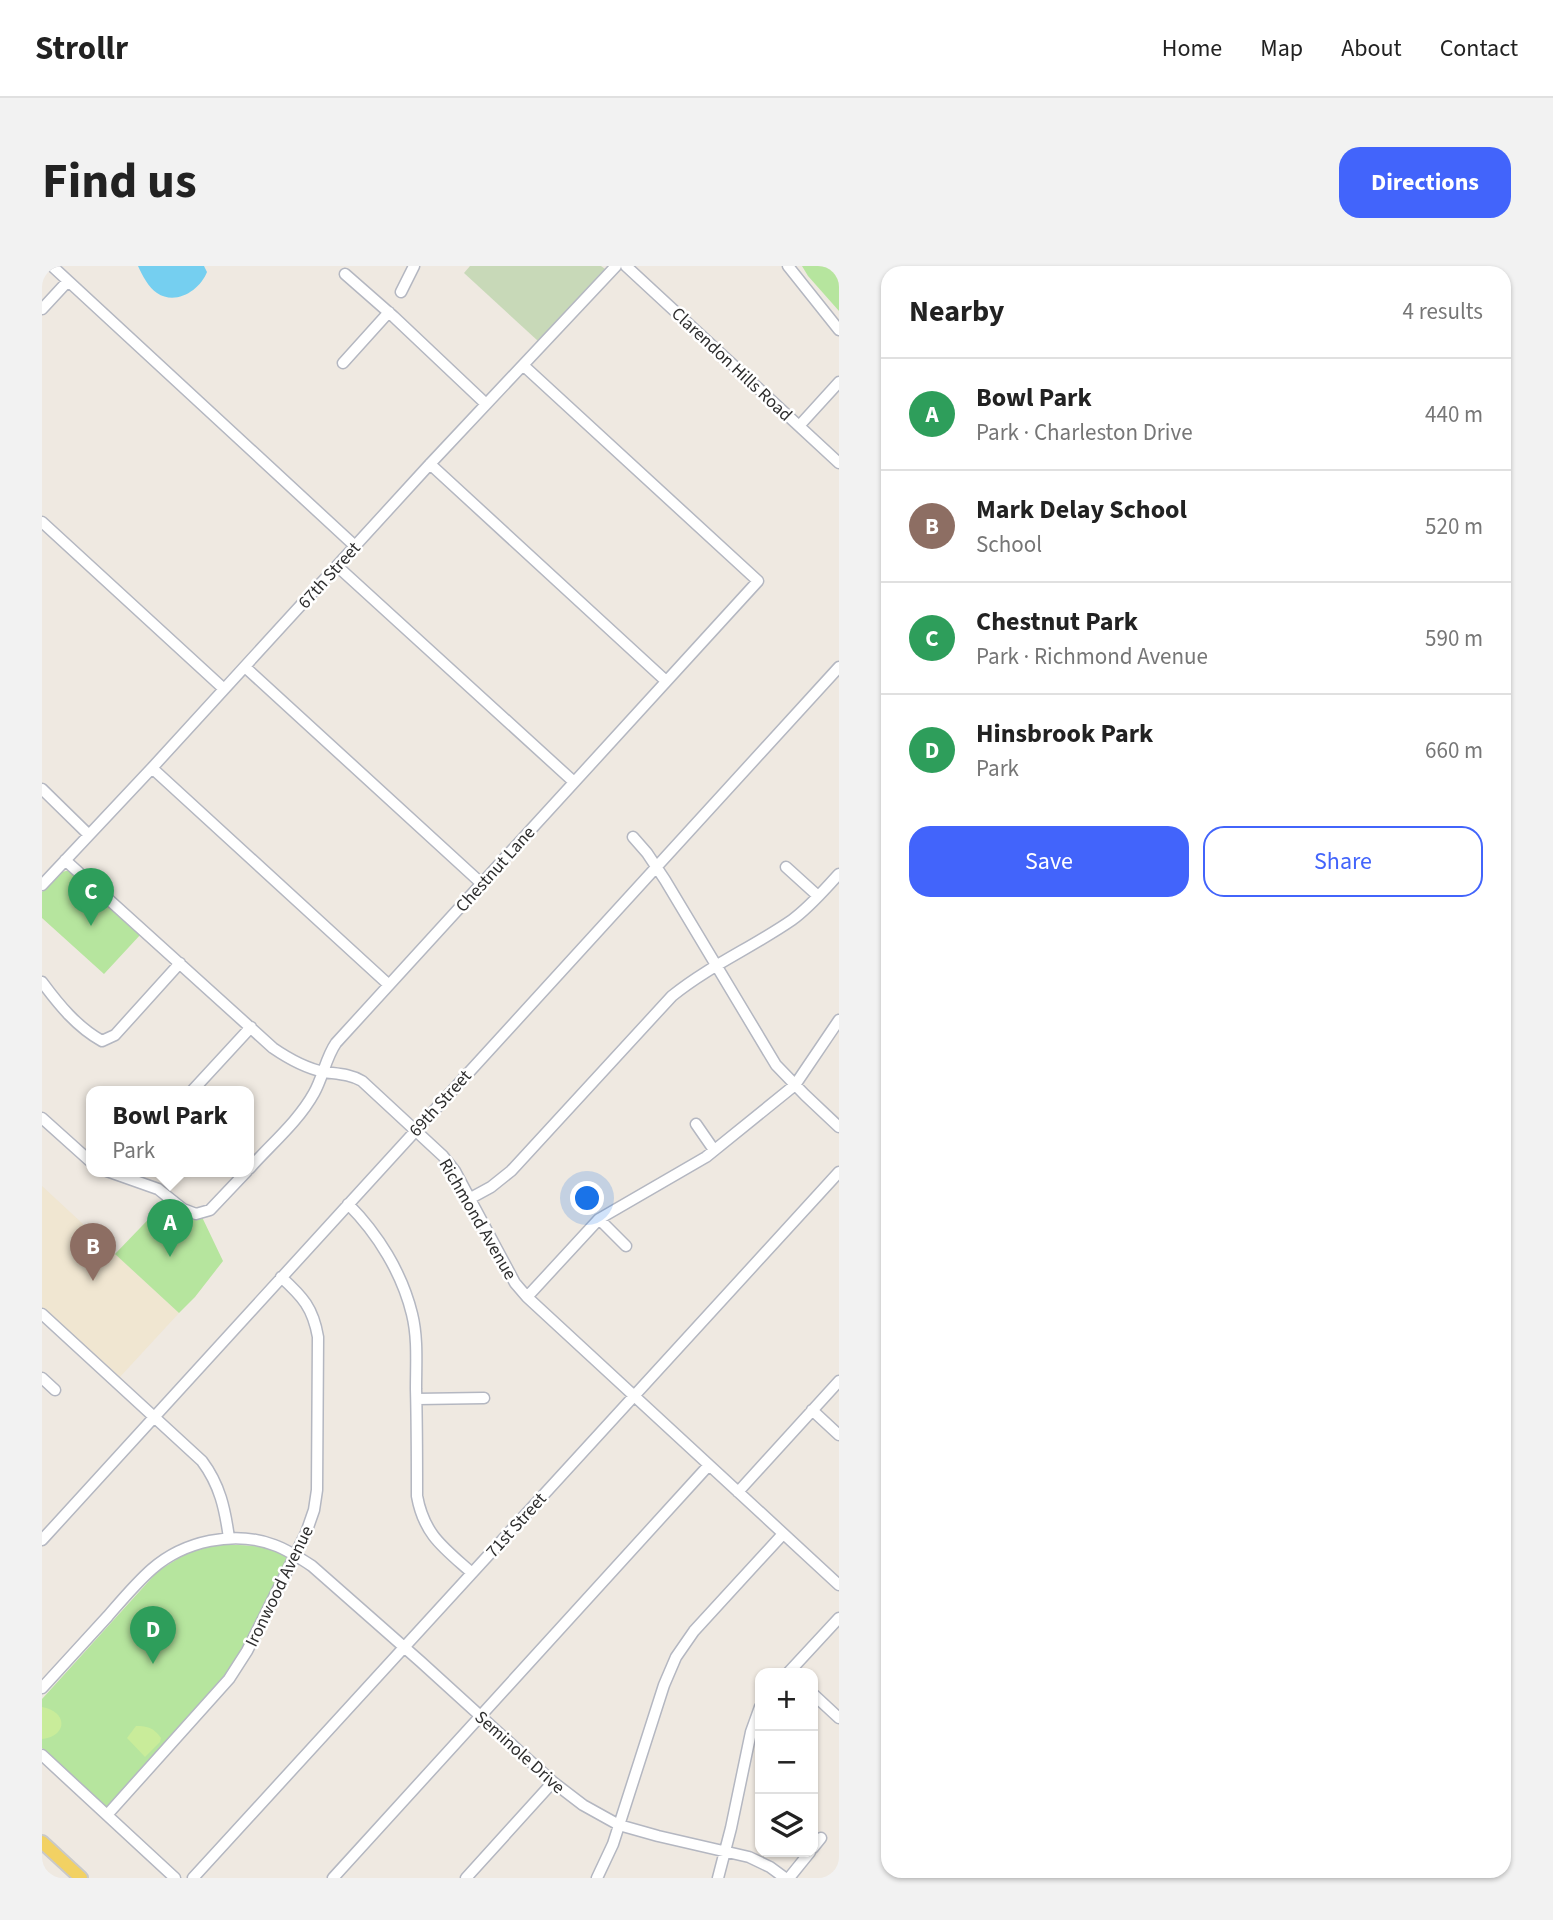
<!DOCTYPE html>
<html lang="en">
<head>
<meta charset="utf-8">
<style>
  :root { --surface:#fff; --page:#f2f2f2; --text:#222; --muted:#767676; --line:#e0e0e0; --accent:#4264fb }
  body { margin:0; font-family:"Source Sans 3",sans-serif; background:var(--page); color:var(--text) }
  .controls { position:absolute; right:21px; bottom:21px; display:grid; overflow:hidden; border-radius:14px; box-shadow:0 2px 5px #0004 }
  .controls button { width:63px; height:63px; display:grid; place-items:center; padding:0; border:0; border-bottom:2px solid var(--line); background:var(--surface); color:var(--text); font:35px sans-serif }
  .you { position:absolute; left:546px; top:933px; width:24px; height:24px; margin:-18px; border:5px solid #fff; border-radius:50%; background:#1a73e8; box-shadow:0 0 0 10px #1a73e833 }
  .badge { display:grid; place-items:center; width:46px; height:46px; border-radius:50%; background:var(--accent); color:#fff; font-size:23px; font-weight:700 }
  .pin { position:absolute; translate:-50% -58px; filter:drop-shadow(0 2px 4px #0008) }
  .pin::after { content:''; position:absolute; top:37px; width:24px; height:21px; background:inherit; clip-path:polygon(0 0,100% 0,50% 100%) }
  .popup { position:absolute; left:44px; top:820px; width:168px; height:91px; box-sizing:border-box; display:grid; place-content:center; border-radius:14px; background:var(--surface); filter:drop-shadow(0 2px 5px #0005); font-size:23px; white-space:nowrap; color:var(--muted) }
  .popup b { font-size:26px; color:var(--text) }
  .popup::after { content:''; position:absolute; left:50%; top:100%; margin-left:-14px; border:14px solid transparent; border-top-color:var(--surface) }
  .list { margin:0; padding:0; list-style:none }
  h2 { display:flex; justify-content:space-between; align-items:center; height:91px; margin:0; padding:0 28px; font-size:30px }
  h2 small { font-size:23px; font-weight:400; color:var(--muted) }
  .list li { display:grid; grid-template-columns:46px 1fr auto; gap:21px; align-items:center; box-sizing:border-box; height:112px; padding:0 28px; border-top:2px solid var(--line) }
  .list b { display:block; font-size:26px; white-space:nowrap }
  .list p { margin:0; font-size:23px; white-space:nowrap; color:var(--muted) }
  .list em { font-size:23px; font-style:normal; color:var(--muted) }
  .actions { display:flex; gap:14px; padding:21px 28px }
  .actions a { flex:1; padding:16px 0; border:2px solid var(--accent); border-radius:21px; text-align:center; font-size:24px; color:var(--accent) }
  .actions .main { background:var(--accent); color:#fff }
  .icon { flex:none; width:38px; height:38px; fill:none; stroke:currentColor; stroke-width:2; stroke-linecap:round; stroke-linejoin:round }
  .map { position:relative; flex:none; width:797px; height:1612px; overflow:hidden; border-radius:21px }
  header { display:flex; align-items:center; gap:42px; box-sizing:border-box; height:98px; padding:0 35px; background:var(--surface); border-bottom:2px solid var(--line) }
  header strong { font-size:33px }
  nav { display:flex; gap:38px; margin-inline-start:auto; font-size:24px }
  .intro { display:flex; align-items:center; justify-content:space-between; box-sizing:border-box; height:168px; padding:0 42px }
  h1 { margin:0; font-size:49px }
  .button { padding:18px 32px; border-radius:21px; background:var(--accent); color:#fff; font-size:24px; font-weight:700 }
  main { display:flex; gap:42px; padding:0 42px }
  aside { flex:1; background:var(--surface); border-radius:21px; box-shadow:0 2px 5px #0004 }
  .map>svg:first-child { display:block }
</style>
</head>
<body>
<header>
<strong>Strollr</strong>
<nav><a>Home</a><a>Map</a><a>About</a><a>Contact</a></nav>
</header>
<div class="intro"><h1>Find us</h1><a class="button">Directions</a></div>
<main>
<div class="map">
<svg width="797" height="1612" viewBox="0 0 797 1612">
  <rect width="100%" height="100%" fill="#efe9e1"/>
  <!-- education -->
  <path fill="#f0e6d1" d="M0 920 137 1047 77 1112 0 1042Z"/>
  <!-- green -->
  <path fill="#b6e59e" d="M760 0H797V45L766 10Z
    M28 604 99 668 62 708 0 652V626L20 606Z
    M124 935C136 945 144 953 160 951L181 995 153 1031 137 1047 73 988Z
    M173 1279C197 1279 222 1277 244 1290V1297L203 1381 179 1416 65 1542 0 1482V1433L116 1305 145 1287Z"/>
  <!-- cemetery -->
  <path fill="#c8d9b8" d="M428 0H559L563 3 496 75 422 7Z"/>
  <!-- pitch -->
  <path fill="#c9ec9a" d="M0 1441C25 1445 27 1470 0 1473Z
    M94 1460C106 1460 112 1462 119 1472L118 1476 103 1491 85 1472Z"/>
  <!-- water -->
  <path fill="#75cff0" d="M96 0H162L165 6C158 24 134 40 115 27 107 22 100 9 96 0Z"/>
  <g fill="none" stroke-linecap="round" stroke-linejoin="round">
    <!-- minor casing -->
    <g stroke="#b4b7c1" stroke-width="13">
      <path id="minor" d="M10 0 313 280
        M584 0 797 197
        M746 0 797 64
        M303 8 352 51 444 138
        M359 26 372 0
        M0 43 26 15
        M301 97 347 46
        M757 160 797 116
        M388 198 624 415
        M0 256 182 423
        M295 300 532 516
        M203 401 439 617
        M110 502 347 719
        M0 523 47 569
        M591 571 605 587 623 614 734 799 763 829 797 861
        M23 594 231 782C247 793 263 802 282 806 296 808 308 808 320 815L401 890 413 905 473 1017 485 1031 797 1319
        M744 601 776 630
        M0 619 110 502 388 198 574 0
        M0 716C17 739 35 761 60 775L73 769 138 697
        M150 825 209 761
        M0 852 49 896
        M654 858 672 884
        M207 903C228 879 256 856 272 827 281 811 284 791 294 777L716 315 482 100
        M65 905 116 923 141 943 154 948 168 944 205 905
        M427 933 449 921 469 905 630 730C667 700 711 681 750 654 768 641 782 624 797 608
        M306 938C336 968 360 1007 370 1048 376 1072 374 1098 374 1123 375 1158 375 1194 375 1230 382 1269 402 1282 430 1307
        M557 953 584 980
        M485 1031 557 953 664 891 753 819 797 754
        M0 1048 160 1195C178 1219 183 1243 187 1272
        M0 1112 13 1124
        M375 1133 442 1132
        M770 1144 797 1169
        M696 1226 797 1115
        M0 1274 797 401
        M746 1407 797 1352
        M0 1422C22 1398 44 1374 66 1350 80 1334 94 1317 110 1303 142 1275 192 1264 232 1279 246 1284 258 1292 270 1300L379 1396 511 1516 541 1539 577 1559 616 1570 707 1591 728 1601 743 1612
        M771 1428 797 1452
        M0 1489 133 1612
        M65 1549 187 1413 205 1385 264 1267 272 1244 275 1224 276 1071C271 1042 261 1031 239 1011
        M771 1582 779 1572
        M151 1612 797 906
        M291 1612 667 1199
        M424 1612 511 1516
        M555 1612 571 1578 622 1419 634 1391 652 1365 741 1268
        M676 1612 689 1562 709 1466 718 1441
        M747 1612 768 1586"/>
    </g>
    <!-- major casing -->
    <g stroke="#c9c9c9" stroke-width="16">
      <path id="major" d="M0 1576 39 1612"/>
    </g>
    <!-- minor -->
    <use href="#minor" stroke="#fff" stroke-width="10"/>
    <!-- major -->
    <use href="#major" stroke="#f2d163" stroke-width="12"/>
  </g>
  <g text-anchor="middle" stroke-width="5" stroke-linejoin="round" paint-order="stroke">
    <!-- street labels -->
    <g font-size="18" fill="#2e2e2e" stroke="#fff">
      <text transform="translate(690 98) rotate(43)" y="6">Clarendon Hills Road</text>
      <text transform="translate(287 309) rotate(-48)" y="6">67th Street</text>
      <text transform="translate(453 603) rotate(-48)" y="6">Chestnut Lane</text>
      <text transform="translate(398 837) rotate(-48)" y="6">69th Street</text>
      <text transform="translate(436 953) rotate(60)" y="6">Richmond Avenue</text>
      <text transform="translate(474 1259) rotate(-48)" y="6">71st Street</text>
      <text transform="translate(237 1320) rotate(-64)" y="6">Ironwood Avenue</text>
      <text transform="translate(478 1486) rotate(42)" y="6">Seminole Drive</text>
    </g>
  </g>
</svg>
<div class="controls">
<button>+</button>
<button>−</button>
<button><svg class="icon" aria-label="layers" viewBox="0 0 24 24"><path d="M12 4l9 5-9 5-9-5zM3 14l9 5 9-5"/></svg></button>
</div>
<div class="you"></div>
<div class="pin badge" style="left:128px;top:991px;background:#2e9e5b">A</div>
<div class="popup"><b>Bowl Park</b>Park</div>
<div class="pin badge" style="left:51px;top:1015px;background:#8d6e63">B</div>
<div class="pin badge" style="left:49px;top:660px;background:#2e9e5b">C</div>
<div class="pin badge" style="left:111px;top:1398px;background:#2e9e5b">D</div>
</div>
<aside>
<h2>Nearby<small>4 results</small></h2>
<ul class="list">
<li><span class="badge" style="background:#2e9e5b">A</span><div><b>Bowl Park</b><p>Park · Charleston Drive</p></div><em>440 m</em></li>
<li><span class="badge" style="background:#8d6e63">B</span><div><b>Mark Delay School</b><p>School</p></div><em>520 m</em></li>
<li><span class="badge" style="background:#2e9e5b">C</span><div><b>Chestnut Park</b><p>Park · Richmond Avenue</p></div><em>590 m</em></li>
<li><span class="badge" style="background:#2e9e5b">D</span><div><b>Hinsbrook Park</b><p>Park</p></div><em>660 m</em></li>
</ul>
<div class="actions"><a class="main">Save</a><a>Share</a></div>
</aside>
</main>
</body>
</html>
